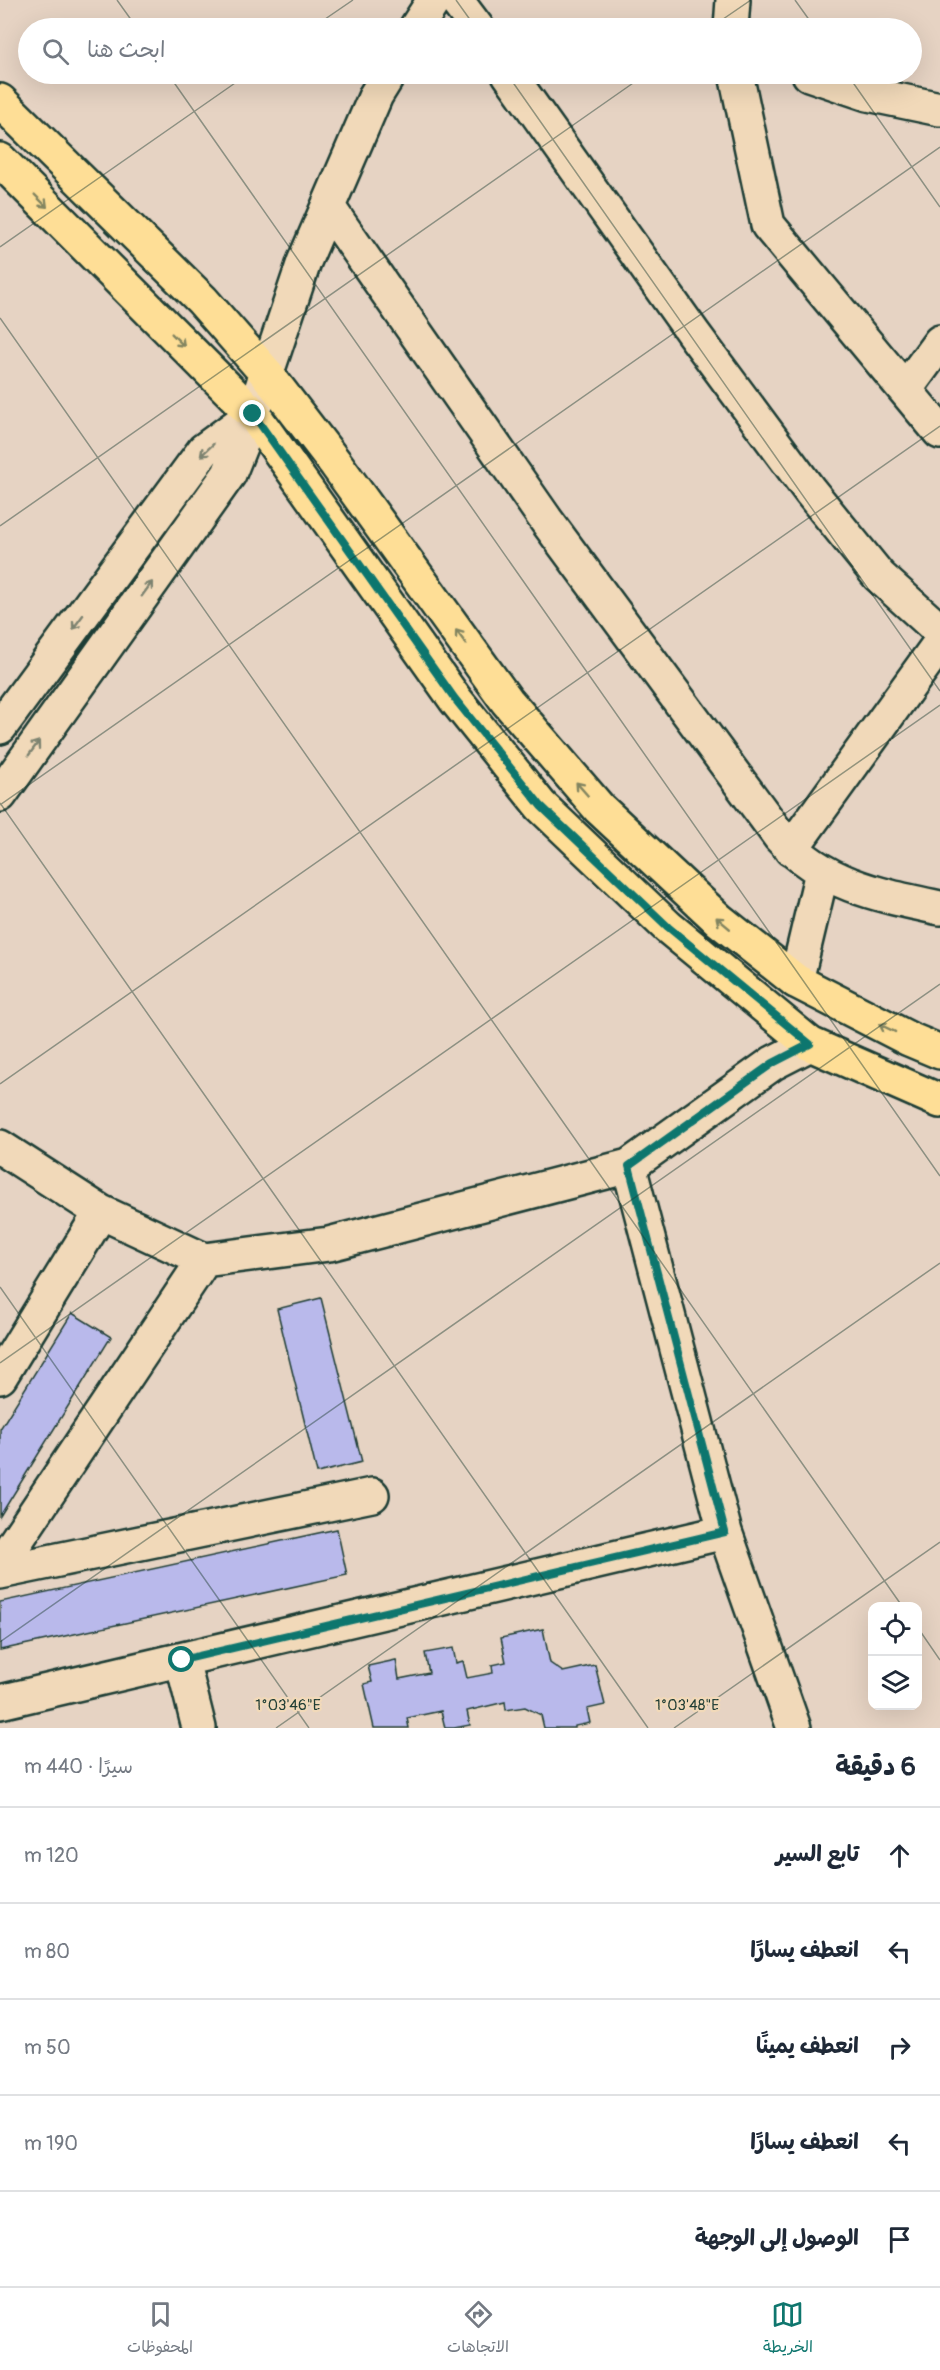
<!DOCTYPE html>
<html lang="ar">
<head>
<meta charset="utf-8">
<style>
  :root { --surface:#fff; --page:#f2f2f3; --text:#1f2937; --muted:#747a83; --line:#e0e1e3; --accent:#0f766e }
  body { margin:0; font-family:Pangolin,"Playpen Sans Arabic",sans-serif; background:var(--page); color:var(--text); direction:rtl }
  .controls { position:absolute; right:18px; bottom:18px; display:grid; overflow:hidden; border-radius:12px; box-shadow:0 6px 24px #0002 }
  .controls button { width:54px; height:54px; display:grid; place-items:center; padding:0; border:0; border-bottom:2px solid var(--line); background:var(--surface); color:var(--text); font:30px sans-serif }
  .stop { position:absolute; width:18px; height:18px; margin:-14px; border:4px solid #0f766e; border-radius:50%; background:#fff }
  .stop.end { background:#0f766e; border-color:#fff; box-shadow:0 2px 6px #0008 }
  .list { margin:0; padding:0; list-style:none }
  h2 { display:flex; justify-content:space-between; align-items:center; height:78px; margin:0; padding:0 24px; font-size:26px }
  h2 small { font-size:20px; font-weight:400; color:var(--muted) }
  .list li { display:grid; grid-template-columns:39px 1fr auto; gap:18px; align-items:center; box-sizing:border-box; height:96px; padding:0 24px; border-top:2px solid var(--line) }
  .list b { display:block; font-size:22px; white-space:nowrap }
  .list em { font-size:20px; font-style:normal; color:var(--muted) }
  .icon { flex:none; width:33px; height:33px; fill:none; stroke:currentColor; stroke-width:2; stroke-linecap:round; stroke-linejoin:round }
  .map { position:relative; flex:none; width:940px; height:1728px; overflow:hidden; direction:ltr }
  .search { position:absolute; background:var(--surface); box-shadow:0 6px 24px #0002; left:18px; right:18px; top:18px; height:66px; display:flex; align-items:center; gap:15px; box-sizing:border-box; padding:0 21px; border-radius:33px; color:var(--muted); font-size:22px }
  .sheet { height:558px; background:var(--surface) }
  nav { display:flex; justify-content:space-around; align-items:center; box-sizing:border-box; height:84px; border-top:2px solid var(--line); background:var(--surface); font-size:16px; color:var(--muted) }
  nav a { display:grid; justify-items:center; gap:3px }
  nav .on { color:var(--accent) }
  .map>svg:first-child { display:block }
</style>
</head>
<body>
<div class="map">
<svg width="940" height="1728" viewBox="0 0 940 1728">
  <rect width="100%" height="100%" fill="#e6d3c3"/>
  <filter id="ink" filterUnits="userSpaceOnUse"><feTurbulence type="fractalNoise" baseFrequency=".0167" numOctaves="2"/><feDisplacementMap in="SourceGraphic" scale="12" xChannelSelector="R" yChannelSelector="G"/><feConvolveMatrix kernelMatrix="1 2 1 2 8 2 1 2 1" color-interpolation-filters="sRGB"/></filter>
  <g filter="url(#ink)">
    <!-- building -->
    <path fill="#b9b9eb" stroke="#1f3d34" stroke-width="1.5" d="M321 1298 362 1462 317 1473 277 1309Z
      M72 1313 111 1337 0 1516V1429Z
      M337 1529 347 1575 0 1650V1602Z
      M543 1629 550 1663 563 1672 595 1665 605 1705 587 1709 590 1723 575 1726V1728H544L541 1715 525 1707 506 1710 505 1702 467 1711 470 1725 454 1728H445L441 1711 407 1718 409 1728H374L364 1684 372 1682 368 1666 396 1660 399 1679 429 1673 425 1653 453 1648 456 1663 463 1661 467 1678 493 1673 492 1665 506 1662 501 1638Z"/>
    <g fill="none" stroke-linecap="round" stroke-linejoin="round">
      <!-- street casing -->
      <g stroke="#1f3d34" stroke-width="38">
        <path id="street" d="M456 0 477 28
          M416 28 434 0
          M731 28 733 0
          M509 74 693 333 810 491 879 576 940 631
          M736 74 768 225 940 432
          M809 74 868 94 940 109
          M328 207 546 520 780 837C824 885 879 895 940 908
          M905 390 940 342
          M0 727 204 450 253 414
          M0 795 229 474 253 414 304 262 376 95 389 74
          M791 849 940 643
          M796 981 822 872
          M0 1147 101 1212 204 1260 329 1244 629 1166 773 1063 810 1044
          M629 1166 725 1532 794 1728
          M0 1377 101 1212
          M0 1565 204 1260
          M0 1572 372 1495
          M182 1660 199 1728
          M0 1702 725 1532"/>
      </g>
      <!-- primary casing -->
      <g stroke="#1f3d34" stroke-width="38">
        <path id="primary" d="M0 101 202 300 266 373 336 464 507 701 599 808 719 920 796 981 909 1039 940 1052
          M0 160 253 414 455 699 541 806 668 927 810 1044 940 1101"/>
      </g>
      <!-- street -->
      <use href="#street" stroke="#f1d9b9" stroke-width="33"/>
      <!-- primary -->
      <use href="#primary" stroke="#fede96" stroke-width="33"/>
    </g>
    <!-- one-way arrows -->
    <defs><path id="oneway-shaft" d="M-6 0H5M1.5-3L5.5 0L1.5 3" fill="none" stroke-width="1.6" stroke-linecap="round" stroke-linejoin="round" transform="scale(1.5)"/></defs>
    <g stroke="#838560">
      <use href="#oneway-shaft" transform="translate(41 201) rotate(45)"/>
      <use href="#oneway-shaft" transform="translate(178 340) rotate(45)"/>
      <use href="#oneway-shaft" transform="translate(461 637) rotate(-126)"/>
      <use href="#oneway-shaft" transform="translate(582 789) rotate(-131)"/>
      <use href="#oneway-shaft" transform="translate(723 923) rotate(-140)"/>
      <use href="#oneway-shaft" transform="translate(887 1028) rotate(-154)"/>
    </g>
    <g stroke="#7d8370">
      <use href="#oneway-shaft" transform="translate(207 450) rotate(137)"/>
      <use href="#oneway-shaft" transform="translate(147 589) rotate(-54)"/>
      <use href="#oneway-shaft" transform="translate(78 622) rotate(126)"/>
      <use href="#oneway-shaft" transform="translate(34 748) rotate(-54)"/>
    </g>
  </g>
  <g fill="none" stroke-linecap="round" stroke-linejoin="round" filter="url(#ink)">
    <!-- route -->
    <path stroke="#0f766e" stroke-width="8" d="M182 1660 725 1532 629 1166 773 1063 810 1044 668 927 541 806 455 699 253 414"/>
  </g>
  <!-- ticks -->
  <path fill="none" stroke="#1f3d34" stroke-width="1.5" stroke-opacity="0.45" d="M117 0 137 28M456 0 476 28M795 0 815 28M312 28 353 0M710 28 751 0M168 74 940 1176M507 74 940 691M847 74 940 207M0 247 248 74M0 318 902 1606M0 526 646 74M0 803 648 1728M0 805 940 147M0 1084 940 426M0 1287 309 1728M0 1363 940 705M918 1628 940 1660M0 1642 940 984M276 1728 940 1263M674 1728 940 1542"/>
  <g font-size="15" text-anchor="middle" fill="#1f3d34" stroke="#f1d9b9" stroke-width="4.5" stroke-linejoin="round" paint-order="stroke">
    <text x="288" y="1710">1°03'46"E</text>
    <text x="687" y="1710">1°03'48"E</text>
  </g>
</svg>
<div class="controls">
<button><svg class="icon" aria-label="locate" viewBox="0 0 24 24"><circle cx="12" cy="12" r="6"/><path d="M12 2v4M12 18v4M2 12h4M18 12h4"/></svg></button>
<button><svg class="icon" aria-label="layers" viewBox="0 0 24 24"><path d="M12 4l9 5-9 5-9-5zM3 14l9 5 9-5"/></svg></button>
</div>
<div class="stop" style="left:182px;top:1660px"></div>
<div class="stop end" style="left:253px;top:414px"></div>
<div class="search"><svg class="icon" aria-label="search" viewBox="0 0 24 24"><circle cx="10" cy="10" r="6"/><path d="M15 15l6 6"/></svg>ابحث هنا</div>
</div>
<section class="sheet">
<h2>6 دقيقة<small>سيرًا · 440 m</small></h2>
<ul class="list">
<li><svg class="icon" aria-label="ahead" viewBox="0 0 24 24"><path d="M12 20V5M6 11l6-6 6 6"/></svg><div><b>تابع السير</b></div><em>120 m</em></li>
<li><svg class="icon" aria-label="left" viewBox="0 0 24 24"><path d="M17 20v-9H6M10 6l-5 5 5 5"/></svg><div><b>انعطف يسارًا</b></div><em>80 m</em></li>
<li><svg class="icon" aria-label="right" viewBox="0 0 24 24"><path d="M7 20v-9h11M14 6l5 5-5 5"/></svg><div><b>انعطف يمينًا</b></div><em>50 m</em></li>
<li><svg class="icon" aria-label="left" viewBox="0 0 24 24"><path d="M17 20v-9H6M10 6l-5 5 5 5"/></svg><div><b>انعطف يسارًا</b></div><em>190 m</em></li>
<li><svg class="icon" aria-label="arrive" viewBox="0 0 24 24"><path d="M6 21V4h12l-3 4 3 4H6"/></svg><div><b>الوصول إلى الوجهة</b></div></li>
</ul>
</section>
<nav>
<a class="on"><svg class="icon" aria-label="map" viewBox="0 0 24 24"><path d="M3 6l6-2 6 2 6-2v14l-6 2-6-2-6 2zM9 4v14M15 6v14"/></svg>الخريطة</a>
<a><svg class="icon" aria-label="directions" viewBox="0 0 24 24"><path d="M12 3l9 9-9 9-9-9zM9 14v-3h6M13 9l2 2-2 2"/></svg>الاتجاهات</a>
<a><svg class="icon" aria-label="saved" viewBox="0 0 24 24"><path d="M7 4h10v16l-5-4-5 4z"/></svg>المحفوظات</a>
</nav>
</body>
</html>
